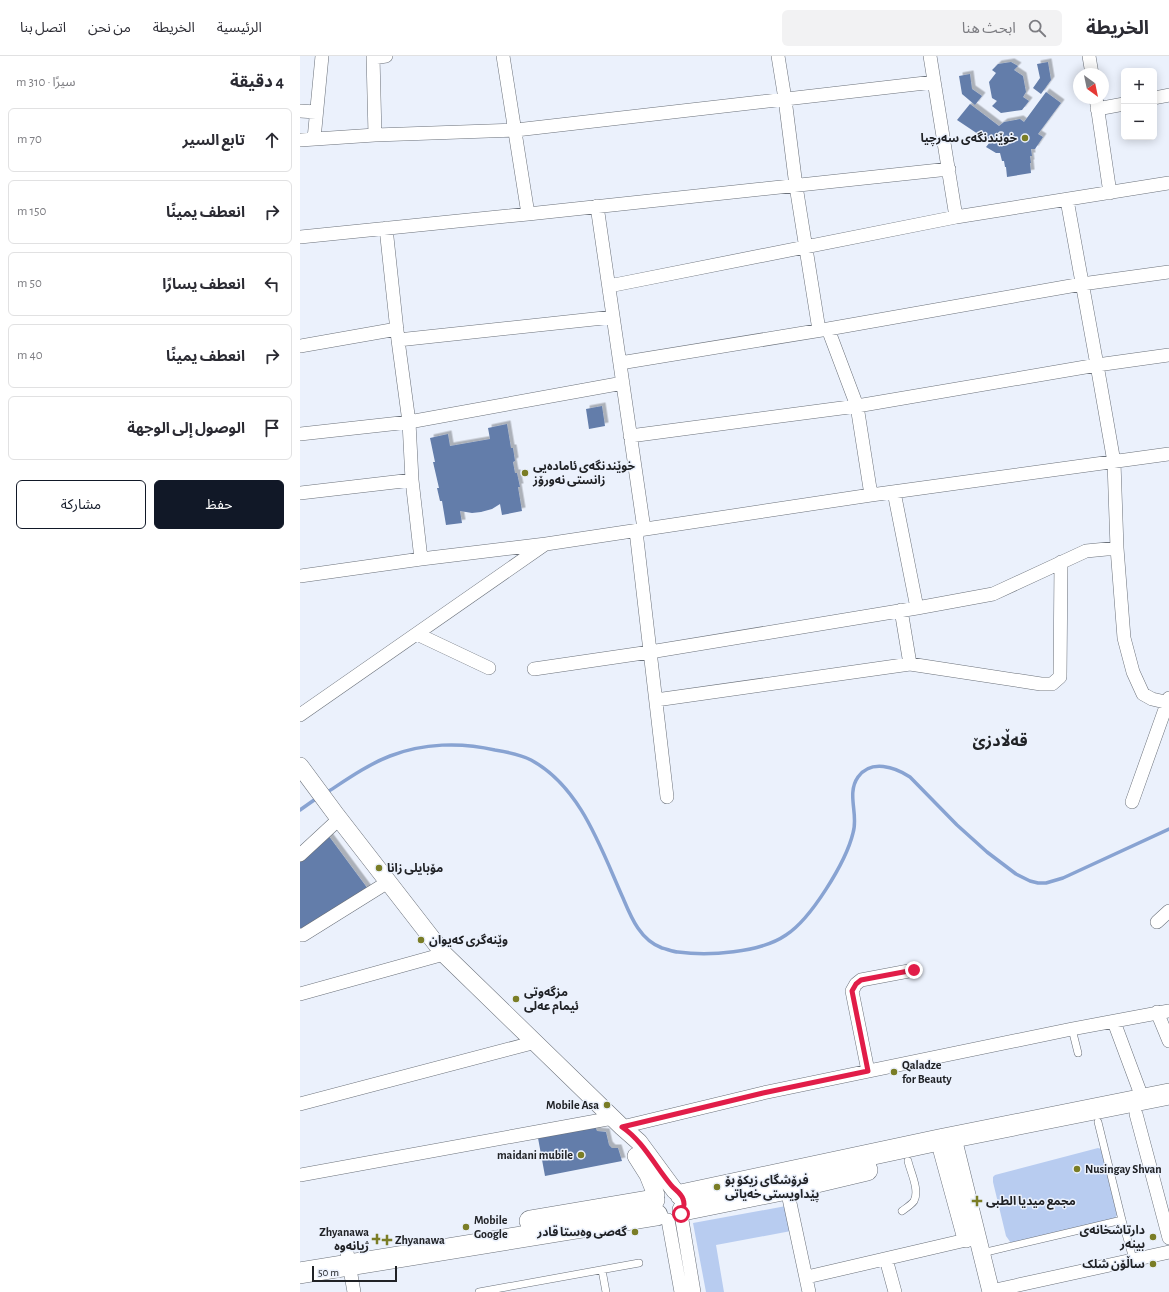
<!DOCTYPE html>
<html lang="ar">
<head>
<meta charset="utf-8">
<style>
  :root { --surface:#fff; --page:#f2f2f3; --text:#2b2b33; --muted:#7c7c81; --line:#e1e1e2; --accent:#111827 }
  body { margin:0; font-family:"Alegreya Sans","Noto Sans Arabic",sans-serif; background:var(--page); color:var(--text); direction:rtl }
  .controls { position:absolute; right:12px; top:12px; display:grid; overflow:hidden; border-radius:6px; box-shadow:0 2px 10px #0003 }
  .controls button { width:36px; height:36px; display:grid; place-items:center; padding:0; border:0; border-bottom:1px solid var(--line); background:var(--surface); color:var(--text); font:20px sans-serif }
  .compass { position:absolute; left:773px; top:12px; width:36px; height:36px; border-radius:50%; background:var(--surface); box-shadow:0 2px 10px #0003; rotate:147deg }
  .scale { position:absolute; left:12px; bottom:10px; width:85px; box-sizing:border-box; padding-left:4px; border:2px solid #202226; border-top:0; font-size:11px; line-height:14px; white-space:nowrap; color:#202226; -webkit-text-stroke:3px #ebf1fc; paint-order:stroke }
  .stop { position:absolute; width:12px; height:12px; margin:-9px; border:3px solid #e11d48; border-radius:50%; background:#fff }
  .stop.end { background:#e11d48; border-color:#fff; box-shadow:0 1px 4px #0008 }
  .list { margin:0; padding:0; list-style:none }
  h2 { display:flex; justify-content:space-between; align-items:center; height:52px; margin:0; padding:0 16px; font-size:17px }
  h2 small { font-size:13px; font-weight:400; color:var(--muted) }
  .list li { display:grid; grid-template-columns:26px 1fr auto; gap:12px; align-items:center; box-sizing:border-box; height:64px; margin:0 8px 8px; padding:0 8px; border:1px solid var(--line); border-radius:6px }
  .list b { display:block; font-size:15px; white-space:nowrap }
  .list em { font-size:13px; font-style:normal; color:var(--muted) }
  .actions { display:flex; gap:8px; padding:12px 16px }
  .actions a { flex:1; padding:9px 0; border:1px solid var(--accent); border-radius:6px; text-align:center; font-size:14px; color:var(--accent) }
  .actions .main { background:var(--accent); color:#fff }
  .icon { flex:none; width:22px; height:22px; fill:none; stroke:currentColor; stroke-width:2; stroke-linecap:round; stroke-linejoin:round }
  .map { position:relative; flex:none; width:869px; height:1236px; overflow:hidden; direction:ltr }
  header { display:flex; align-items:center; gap:24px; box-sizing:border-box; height:56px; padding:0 20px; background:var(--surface); border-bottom:1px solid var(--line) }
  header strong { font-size:19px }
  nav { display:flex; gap:22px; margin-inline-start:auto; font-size:14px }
  .search { width:280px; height:36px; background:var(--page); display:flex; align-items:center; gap:10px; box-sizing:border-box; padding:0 14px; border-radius:6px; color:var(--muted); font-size:15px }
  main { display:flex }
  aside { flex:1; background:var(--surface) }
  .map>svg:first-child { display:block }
</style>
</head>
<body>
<header>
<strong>الخريطة</strong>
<div class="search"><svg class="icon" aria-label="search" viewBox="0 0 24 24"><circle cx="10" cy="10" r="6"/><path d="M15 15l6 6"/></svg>ابحث هنا</div>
<nav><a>الرئيسية</a><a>الخريطة</a><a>من نحن</a><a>اتصل بنا</a></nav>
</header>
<main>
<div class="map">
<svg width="869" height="1236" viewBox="0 0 869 1236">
  <defs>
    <filter id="shadow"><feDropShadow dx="3.5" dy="-3.5" stdDeviation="0" flood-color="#0004"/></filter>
  </defs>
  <rect width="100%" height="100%" fill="#ebf1fc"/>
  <!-- green -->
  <path fill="#b8ccf0" d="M798 1092 801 1093 817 1159 815 1162 711 1187 706 1180 693 1126V1121L695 1119Z
    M486 1150 491 1175 416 1189 424 1236H406L393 1167Z"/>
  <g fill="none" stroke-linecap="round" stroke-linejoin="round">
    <!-- stream -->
    <path stroke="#88a3d2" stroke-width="3.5" d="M26 737C46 724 67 709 90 700 123 687 161 686 195 694 207 696 220 698 231 704 281 731 301 793 323 842 331 861 340 884 362 892 367 893 373 896 378 896 408 900 460 897 486 879 511 863 546 806 553 777 559 759 546 738 558 721 571 703 595 711 610 721L657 769 687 796 716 818 730 825 738 827H746L763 822 869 773
      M0 754 17 742"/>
  </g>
  <!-- building -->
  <path fill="#637daa" filter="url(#shadow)" d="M711 6 718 10 714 14 723 20 726 36 723 41 729 45 722 54 701 57 692 50 697 45 692 42 689 26 696 17 692 14 698 8Z
    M748 6 751 24 741 38 733 32 740 22 737 8Z
    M670 18 672 33 682 40 675 49 662 38 659 20Z
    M746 36 761 47 738 78 743 81 735 93H731L732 100H730L731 107H730L731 117 707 121 706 111H705L704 105H702L700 97H696L686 91 690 86 657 64 670 48 699 70 704 66 720 63 724 66Z
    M302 350 305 370 289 373 286 353Z
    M207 368 211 392H213L215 405 213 406 215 417H217L220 431H218L222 455 202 459 200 448 192 453 181 456 172 457 160 455 162 467 146 469 142 445H140L137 432H139L133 406H135L130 382 148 378 150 390 190 383 188 372Z
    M28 779 68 833 0 875V805Z
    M295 1070 297 1075 306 1076 309 1089 312 1092H318L322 1105 245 1120 238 1082Z"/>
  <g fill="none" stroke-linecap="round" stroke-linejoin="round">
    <!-- service casing -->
    <g stroke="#6b717a" stroke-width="8">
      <path id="service" d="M772 973 778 997
        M798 1066 822 1164 833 1203
        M602 1155C606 1152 611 1149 614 1145 620 1134 610 1115 608 1105
        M682 1197 822 1164
        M302 1214 306 1236
        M179 1236 339 1207"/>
    </g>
    <!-- minor casing -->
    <g stroke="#6b717a" stroke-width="14">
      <path id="minor" d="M73 0 75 79
        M203 0 228 158
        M478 0 485 43 496 130 519 274
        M630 0 656 161
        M789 0 792 18
        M73 2 86 0
        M796 42 810 137
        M854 42 869 39
        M797 53 824 48
        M0 55 16 56
        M14 83 22 0
        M0 84 75 79 216 74 634 26
        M767 144 797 309 814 406 817 492 824 582 833 616 843 638 852 643 869 647
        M297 150 344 473
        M86 172 98 284 109 366 112 424 121 503
        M0 181 228 158 649 113
        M309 230 656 161 869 127
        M528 273 557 350 571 439
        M98 284 313 261
        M0 290 97 273
        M320 307 528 273 782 228 869 216
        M0 378 109 366 323 327
        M330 380 557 350 797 309 869 299
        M594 436 617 552
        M0 437 112 424
        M336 475 367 741
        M0 520 121 503 246 488 571 439 869 398
        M601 554 610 608
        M117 578 189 612
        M234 613 350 596 617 552 693 538 786 495 817 492
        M356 644 610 608 741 628H752L760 621 761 506
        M0 659 244 489
        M832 746 869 642
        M0 799 39 763
        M857 866 869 855
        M0 879H3L88 826
        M0 938 144 898
        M857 956 869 985
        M814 966 843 1044
        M568 1015 552 935 556 928 561 924 614 914
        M0 1048 236 986
        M836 1058 869 1182
        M322 1071 463 1037 772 973 869 955
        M0 1119 313 1062
        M487 1133 509 1236
        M381 1158 394 1236
        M368 1164 381 1236
        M47 1196 54 1236
        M586 1203 595 1236
        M507 1221 666 1184
        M691 1235 869 1196"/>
    </g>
    <!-- tertiary casing -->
    <g stroke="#6b717a" stroke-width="18">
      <path id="tertiary" d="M0 710 37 760 144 898 322 1071 339 1086 375 1135
        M653 1082 691 1236
        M639 1084 666 1183
        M336 1100 348 1119 356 1139"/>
    </g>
    <!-- primary casing -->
    <g stroke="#6b717a" stroke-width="22">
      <path id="primary" d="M381 1139 639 1084 869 1038
        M383 1154 487 1133 567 1114
        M230 1165 354 1144
        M0 1217 357 1159"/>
    </g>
    <!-- service -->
    <use href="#service" stroke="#fff" stroke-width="7"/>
    <!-- minor -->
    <use href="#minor" stroke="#fff" stroke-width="13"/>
    <!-- tertiary -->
    <use href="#tertiary" stroke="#fff" stroke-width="17"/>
    <!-- primary -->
    <use href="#primary" stroke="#fff" stroke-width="21"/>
  </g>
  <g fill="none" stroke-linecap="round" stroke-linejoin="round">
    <!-- route -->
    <path stroke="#e11d48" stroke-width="5" d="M381 1158C384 1153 385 1148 383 1143 381 1137 375 1134 371 1129 355 1110 343 1085 322 1071L463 1037 568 1015 552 935 556 928 561 924 614 914"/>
  </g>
  <!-- markers -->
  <g fill="#7a7d26" stroke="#ebf1fc" stroke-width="1.5">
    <circle cx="725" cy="82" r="4"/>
    <circle cx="225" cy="417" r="4"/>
    <circle cx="79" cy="812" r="4"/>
    <circle cx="121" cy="884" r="4"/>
    <circle cx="216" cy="943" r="4"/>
    <circle cx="594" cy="1016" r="4"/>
    <circle cx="307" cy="1049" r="4"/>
    <circle cx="281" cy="1099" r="4"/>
    <circle cx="777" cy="1113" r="4"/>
    <circle cx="417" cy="1131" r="4"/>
    <path d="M675 1139h4v4h4v4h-4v4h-4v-4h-4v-4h4z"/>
    <circle cx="166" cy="1171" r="4"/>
    <circle cx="335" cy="1176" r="4"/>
    <circle cx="853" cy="1181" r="4"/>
    <path d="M75 1177h4v4h4v4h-4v4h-4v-4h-4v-4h4z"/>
    <path d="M85 1178h4v4h4v4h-4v4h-4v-4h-4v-4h4z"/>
    <circle cx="853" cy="1208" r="4"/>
  </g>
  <g text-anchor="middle" stroke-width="3" stroke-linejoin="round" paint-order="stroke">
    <!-- poi labels -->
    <g font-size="12" font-weight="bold" fill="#202226" stroke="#ebf1fc" text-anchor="start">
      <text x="717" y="86" text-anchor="end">خوێندنگەی سەرچیا</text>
      <text x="233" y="414">خوێندنگەی ئامادەیی<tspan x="233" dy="14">زانستی نەورۆز</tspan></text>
      <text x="87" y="816">مۆبایلی زانا</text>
      <text x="129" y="888">وێنەگری کەیوان</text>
      <text x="224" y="940">مزگەوتی<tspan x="224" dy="14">ئیمام عەلی</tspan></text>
      <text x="602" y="1013">Qaladze<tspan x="602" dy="14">for Beauty</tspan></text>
      <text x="299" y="1053" text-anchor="end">Mobile Asa</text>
      <text x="273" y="1103" text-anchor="end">maidani mubile</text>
      <text x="785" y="1117">Nusingay Shvan</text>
      <text x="425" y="1128">فرۆشگای زیکۆ بۆ<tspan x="425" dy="14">پێداویستی خەیاتی</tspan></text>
      <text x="686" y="1149">مجمع میدیا الطبی</text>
      <text x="174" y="1168">Mobile<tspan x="174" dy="14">Google</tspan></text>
      <text x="845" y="1178" text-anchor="end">دارتاشخانەی<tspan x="845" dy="14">بینەر</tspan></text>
      <text x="69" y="1180" text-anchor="end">Zhyanawa<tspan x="69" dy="14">ژیانەوە</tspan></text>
      <text x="327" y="1180" text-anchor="end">گەصی وەستا قادر</text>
      <text x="95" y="1188">Zhyanawa</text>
      <text x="845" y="1212" text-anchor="end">ساڵۆن شلک</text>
    </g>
    <!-- district labels -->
    <g font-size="16" font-weight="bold" fill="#202226" stroke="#ebf1fc">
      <text x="700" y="690">قەڵادزێ</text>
    </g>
  </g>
</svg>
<div class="controls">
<button>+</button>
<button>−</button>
</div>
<svg class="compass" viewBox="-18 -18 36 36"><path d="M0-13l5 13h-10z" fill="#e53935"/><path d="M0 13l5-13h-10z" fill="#7c7c81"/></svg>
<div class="scale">50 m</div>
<div class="stop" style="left:381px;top:1158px"></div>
<div class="stop end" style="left:614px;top:914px"></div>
</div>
<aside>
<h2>4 دقيقة<small>سيرًا · 310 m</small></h2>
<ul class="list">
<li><svg class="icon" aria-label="ahead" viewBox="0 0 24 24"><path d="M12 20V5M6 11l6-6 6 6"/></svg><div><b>تابع السير</b></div><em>70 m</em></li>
<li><svg class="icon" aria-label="right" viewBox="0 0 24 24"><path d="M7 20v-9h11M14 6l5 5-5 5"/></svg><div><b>انعطف يمينًا</b></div><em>150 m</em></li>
<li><svg class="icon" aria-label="left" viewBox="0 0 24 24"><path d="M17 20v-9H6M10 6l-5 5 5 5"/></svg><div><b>انعطف يسارًا</b></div><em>50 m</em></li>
<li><svg class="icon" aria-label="right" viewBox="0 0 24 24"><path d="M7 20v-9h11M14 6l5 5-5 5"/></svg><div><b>انعطف يمينًا</b></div><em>40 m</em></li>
<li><svg class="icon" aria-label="arrive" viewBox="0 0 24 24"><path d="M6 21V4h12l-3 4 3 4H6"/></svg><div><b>الوصول إلى الوجهة</b></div></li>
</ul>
<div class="actions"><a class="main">حفظ</a><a>مشاركة</a></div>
</aside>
</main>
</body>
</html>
